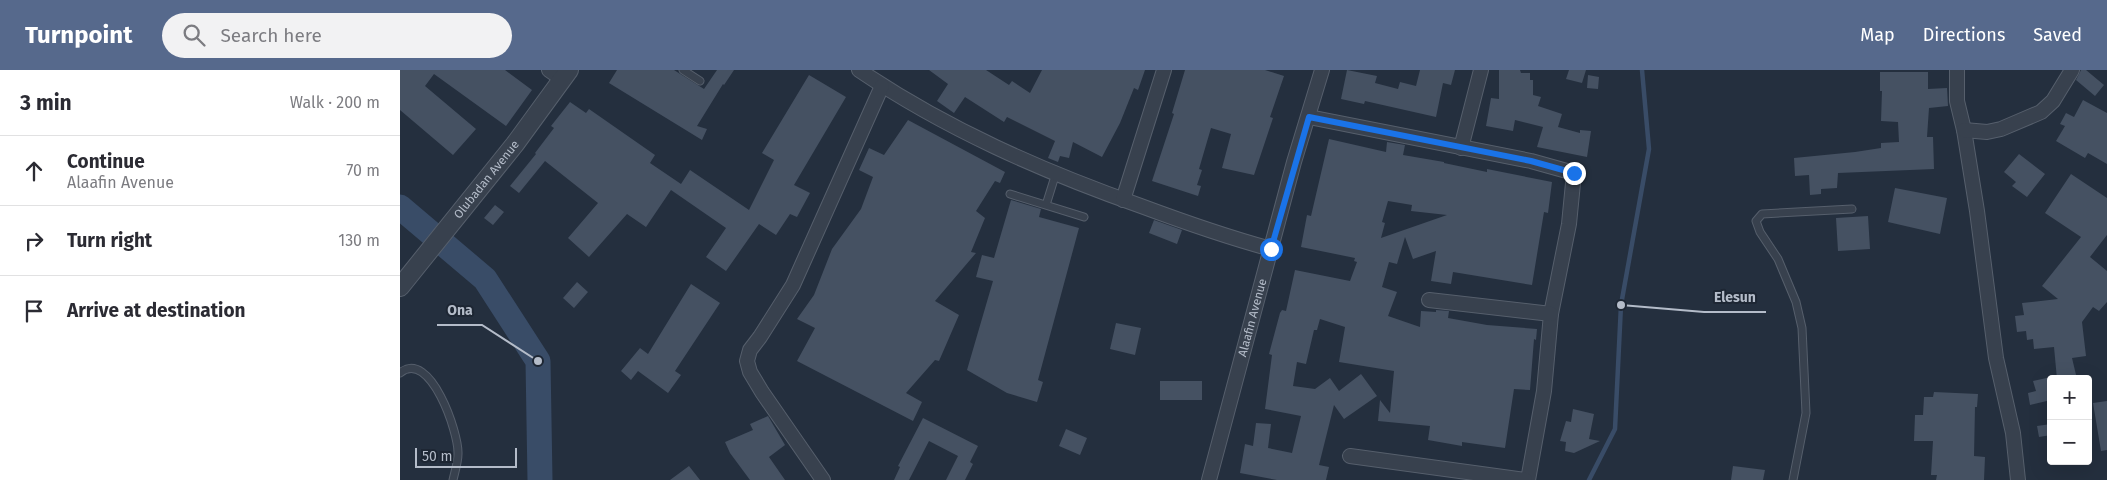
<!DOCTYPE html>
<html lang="en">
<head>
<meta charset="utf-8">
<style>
  :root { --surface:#fff; --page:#f2f2f3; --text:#2b2b33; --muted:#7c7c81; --line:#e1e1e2; --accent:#56698c }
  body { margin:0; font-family:"Fira Sans",sans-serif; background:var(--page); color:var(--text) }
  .controls { position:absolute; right:15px; bottom:15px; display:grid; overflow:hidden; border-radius:5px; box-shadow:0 5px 20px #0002 }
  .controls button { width:45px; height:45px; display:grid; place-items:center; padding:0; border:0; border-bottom:1px solid var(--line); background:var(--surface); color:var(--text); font:25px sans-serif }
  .scale { position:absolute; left:15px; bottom:12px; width:102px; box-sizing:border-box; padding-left:5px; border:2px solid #b4bcc9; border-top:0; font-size:14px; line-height:18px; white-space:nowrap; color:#b4bcc9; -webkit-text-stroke:4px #1d2633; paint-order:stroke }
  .stop { position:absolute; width:15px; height:15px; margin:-11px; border:4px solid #1a73e8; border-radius:50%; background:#fff }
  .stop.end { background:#1a73e8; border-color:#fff; box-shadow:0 1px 5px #0008 }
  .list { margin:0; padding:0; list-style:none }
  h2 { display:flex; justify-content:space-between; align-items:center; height:65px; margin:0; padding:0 20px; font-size:21px }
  h2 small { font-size:16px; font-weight:400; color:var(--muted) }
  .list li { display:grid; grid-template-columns:32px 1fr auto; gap:15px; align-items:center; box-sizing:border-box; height:70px; padding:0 20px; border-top:1px solid var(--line) }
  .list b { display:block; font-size:19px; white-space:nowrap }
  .list p { margin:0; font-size:16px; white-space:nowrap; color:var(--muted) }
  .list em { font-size:16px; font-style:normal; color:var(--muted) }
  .icon { flex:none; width:28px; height:28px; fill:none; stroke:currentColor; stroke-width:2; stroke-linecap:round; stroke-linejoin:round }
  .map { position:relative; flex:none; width:1707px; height:410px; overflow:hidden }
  header { display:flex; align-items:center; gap:30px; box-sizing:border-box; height:70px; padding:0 25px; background:var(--accent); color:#fff }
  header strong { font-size:24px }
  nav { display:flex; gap:28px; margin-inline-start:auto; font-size:18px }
  .search { width:350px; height:45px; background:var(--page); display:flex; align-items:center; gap:12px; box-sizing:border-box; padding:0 18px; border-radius:28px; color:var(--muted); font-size:19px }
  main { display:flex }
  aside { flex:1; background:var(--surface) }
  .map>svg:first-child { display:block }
</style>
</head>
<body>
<header>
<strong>Turnpoint</strong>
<div class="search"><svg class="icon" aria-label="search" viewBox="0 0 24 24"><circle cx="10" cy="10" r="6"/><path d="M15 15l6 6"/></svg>Search here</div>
<nav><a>Map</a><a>Directions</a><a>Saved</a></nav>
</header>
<main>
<aside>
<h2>3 min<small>Walk · 200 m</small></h2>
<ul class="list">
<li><svg class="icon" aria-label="ahead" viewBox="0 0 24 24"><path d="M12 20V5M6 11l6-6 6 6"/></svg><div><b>Continue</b><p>Alaafin Avenue</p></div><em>70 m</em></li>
<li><svg class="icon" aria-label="right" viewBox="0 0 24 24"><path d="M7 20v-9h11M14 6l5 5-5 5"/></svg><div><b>Turn right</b></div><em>130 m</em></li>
<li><svg class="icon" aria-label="arrive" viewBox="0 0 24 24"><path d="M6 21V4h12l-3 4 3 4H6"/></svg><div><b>Arrive at destination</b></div></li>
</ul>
</aside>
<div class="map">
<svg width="1707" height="410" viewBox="0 0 1707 410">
  <rect width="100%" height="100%" fill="#242f3e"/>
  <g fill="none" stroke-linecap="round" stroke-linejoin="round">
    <!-- stream -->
    <path stroke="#394c67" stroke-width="4.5" d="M1189 410 1215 359 1221 235 1249 79 1242 0"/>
    <!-- river -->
    <path stroke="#394c67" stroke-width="25" d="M0 137 85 209 138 291 140 410"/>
  </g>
  <!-- building -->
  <path fill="#455162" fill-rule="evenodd" d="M0 0H105L132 20 106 56 34 4 25 16 76 59 53 85 0 40Z
    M217 0H274L304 19 317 0H334L324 15 323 14 297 56 307 59 302 70 209 13Z
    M529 0H586L609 15 612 11 630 23 642 0H745L738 20 734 18 720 53 702 87 673 72 669 88 660 86 658 92 648 88 655 71 607 47 604 52 565 27 554 43 537 31 548 14Z
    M785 0H865L884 6 870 47 873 48 854 105 822 98 831 64 811 58 799 99 802 100 797 115 801 116 798 126 752 111 774 44 772 43Z
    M947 0 977 6 975 13 998 19 1000 12 1016 16 1020 0H1055L1051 15 1043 13 1036 47 965 31 964 34 941 29Z
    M1099 0H1120L1121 3H1130V10H1133V25L1141 27 1138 36 1162 44 1158 57 1180 63V60L1191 61 1187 87 1137 77 1143 57 1115 50 1113 61 1086 56 1091 28 1099 29Z
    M1169 0H1186L1182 13 1166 9Z
    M1681 0H1686L1704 15 1695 26 1676 10Z
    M1480 2H1528V19L1547 18 1548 36 1529 38 1527 67H1533L1534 99 1438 103 1437 118 1421 119V124L1410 125 1409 105 1395 106 1394 88 1455 82 1481 78V73L1499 72 1498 52 1481 51 1482 21H1480Z
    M409 5 446 27 394 115 410 123 397 147 390 144 376 165 359 154 326 201 306 187 326 158 271 120 246 157 227 144 189 187 168 168 198 133 145 91 119 123 110 116 136 84 135 83 154 58 151 56 170 32 186 43 189 39 255 85 250 93 281 114 290 100 349 140 374 90 362 83Z
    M1188 5 1199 7 1198 19 1187 18Z
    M1683 30 1707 43V94L1688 83 1685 88 1656 71 1665 56 1660 54 1666 43 1674 47Z
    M508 50 605 102 600 113 595 111 576 141 585 148 571 182 576 183 535 231 559 245 539 291 535 290 506 323 522 332 513 351 397 291 415 258 397 249 414 225 432 179 461 139 473 107 459 100 469 78 484 85Z
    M929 69 986 82 987 72 1005 75 1003 85 1044 92V93L1087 102V99L1152 112 1148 143 1144 142 1132 215 1053 202 1051 214 1031 211 1036 181 1013 189 1005 167 997 194 989 192 982 217 997 222 988 246 1020 257 1021 241 1036 242V240L1049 241 1048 248 1087 255 1137 259 1136 270 1134 269 1130 320 1114 319 1105 378 1062 372V376L1028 370 1030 356 978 351 980 330 990 343 994 301 939 292 945 257 920 249 917 260H914L906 294 897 292 893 316 915 319 930 308 939 321 961 304 977 326 944 349 934 335 919 395 929 397 926 410H877L840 403 845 374 853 376 856 353 871 354 868 378 892 383 901 346 865 339 872 285 869 284 880 243 882 240 886 241 895 200 950 211 957 192 954 191 955 188 901 177 907 145 911 146ZM988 131 1012 135 1011 141 1047 145 981 168 985 153 982 152Z
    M1619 84 1645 104 1627 127 1612 116 1616 112 1604 102Z
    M1671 104 1707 128V165L1690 187 1707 201V232L1699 241 1693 237 1682 252 1686 286 1672 288 1677 309H1657L1654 277 1634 279 1633 269 1627 270 1626 261 1617 262 1615 246 1624 245 1622 233 1658 229 1642 216 1681 167 1645 143Z
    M1495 118 1547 128 1540 164 1488 152Z
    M611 130 641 139 639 147 679 158 638 310 643 312 637 332 607 323 567 300 593 211 576 207 582 185 594 188Z
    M95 135 104 142 93 155 84 148Z
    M1468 146 1470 179 1438 181 1436 148Z
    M754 150 782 160 777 174 749 163Z
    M177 212 188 222 174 238 163 228Z
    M291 214 320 233 275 301 281 305 268 323 238 301 231 310 221 301 240 278 248 284Z
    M716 253 741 258 735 285 710 279Z
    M1651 307V330L1630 335 1628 323 1636 321 1633 311Z
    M760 311H802V330H760Z
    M1534 322 1578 324 1577 337H1575L1574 386 1585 387 1584 410H1536L1537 405H1531L1533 371H1514L1515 345H1523L1524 327H1533Z
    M1707 331V380L1701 381 1693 333Z
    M1173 339 1194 344 1189 369 1200 371 1174 383 1165 381 1166 372 1160 371 1166 351 1171 352Z
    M368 346 385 375 369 387 385 410H350L330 383 325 372 353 360 350 354Z
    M523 348 578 376 570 392 573 394 565 410H546L558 386 529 371 509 410H494L500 397 498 396Z
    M1651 354V365L1639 367 1637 356Z
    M666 359 687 368 680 385 659 376Z
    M289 396 300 410H270Z
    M1333 396 1365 400 1363 410H1331Z"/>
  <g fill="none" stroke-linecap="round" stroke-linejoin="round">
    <!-- service casing -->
    <g stroke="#565f6c" stroke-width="9">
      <path id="service" d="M283 0 300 11
        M610 124 684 147
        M646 135 656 103
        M0 303C30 278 59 363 58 384 58 392 55 401 53 410
        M1393 410 1406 343 1402 258 1396 232 1378 189 1360 162 1356 151 1362 144 1452 139"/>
    </g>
    <!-- minor casing -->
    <g stroke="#565f6c" stroke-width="16">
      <g id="minor">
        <path d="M149 0 162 9"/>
        <path d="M459 0C546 59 642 101 741 136 784 152 827 167 871 179"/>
        <path d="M1557 0V31L1564 60 1577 141 1596 288 1613 363 1618 410"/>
        <path d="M909 47 1131 91 1174 103 1169 154 1151 244 1144 321 1128 410"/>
        <path d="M1564 60 1587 62 1601 59 1641 42 1653 31 1672 0"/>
        <path d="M1061 78 1081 0"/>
        <path d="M723 130 764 0"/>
        <path d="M1029 230 1151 244"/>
        <path d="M950 386 1125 410"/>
        <path d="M423 410 362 322 350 302 347 291 350 280 360 267 393 215 482 16"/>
        <path id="s1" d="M809 410 894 92 922 0"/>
      </g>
    </g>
    <!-- tertiary casing -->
    <g stroke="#565f6c" stroke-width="20">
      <g id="tertiary">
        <path id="s2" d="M0 217 115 74 169 0"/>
      </g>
    </g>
    <!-- service -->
    <use href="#service" stroke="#38414e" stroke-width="7"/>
    <!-- minor -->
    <use href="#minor" stroke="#38414e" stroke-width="14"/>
    <!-- tertiary -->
    <use href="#tertiary" stroke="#38414e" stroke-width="18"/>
  </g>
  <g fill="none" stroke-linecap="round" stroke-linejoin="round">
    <!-- route -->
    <path stroke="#1a73e8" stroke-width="6" d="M871 179 909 47 1131 91 1174 103"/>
  </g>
  <g text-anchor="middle" stroke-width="4" stroke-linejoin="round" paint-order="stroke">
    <!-- street labels -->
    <g font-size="12" fill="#b4bcc9" stroke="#1d2633">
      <text dy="4" stroke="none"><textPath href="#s2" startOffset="138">Olubadan Avenue</textPath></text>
      <text dy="4" stroke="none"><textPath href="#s1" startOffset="168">Alaafin Avenue</textPath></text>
    </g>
  </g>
  <!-- callouts -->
  <path fill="none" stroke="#b4bcc9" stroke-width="2" d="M1221 235L1304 242H1366M138 291L82 255H37"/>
  <g fill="#b4bcc9" stroke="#1d2633" stroke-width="2">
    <circle cx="1221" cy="235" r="5"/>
    <circle cx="138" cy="291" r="5"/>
  </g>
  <g font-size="14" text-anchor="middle" font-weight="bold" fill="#b4bcc9" stroke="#1d2633" stroke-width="4" stroke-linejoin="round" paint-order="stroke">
    <text x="1335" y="232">Elesun</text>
    <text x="60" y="245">Ona</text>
  </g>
</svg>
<div class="controls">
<button>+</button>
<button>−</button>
</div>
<div class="scale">50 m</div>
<div class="stop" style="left:871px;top:179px"></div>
<div class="stop end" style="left:1174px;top:103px"></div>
</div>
</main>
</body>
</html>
